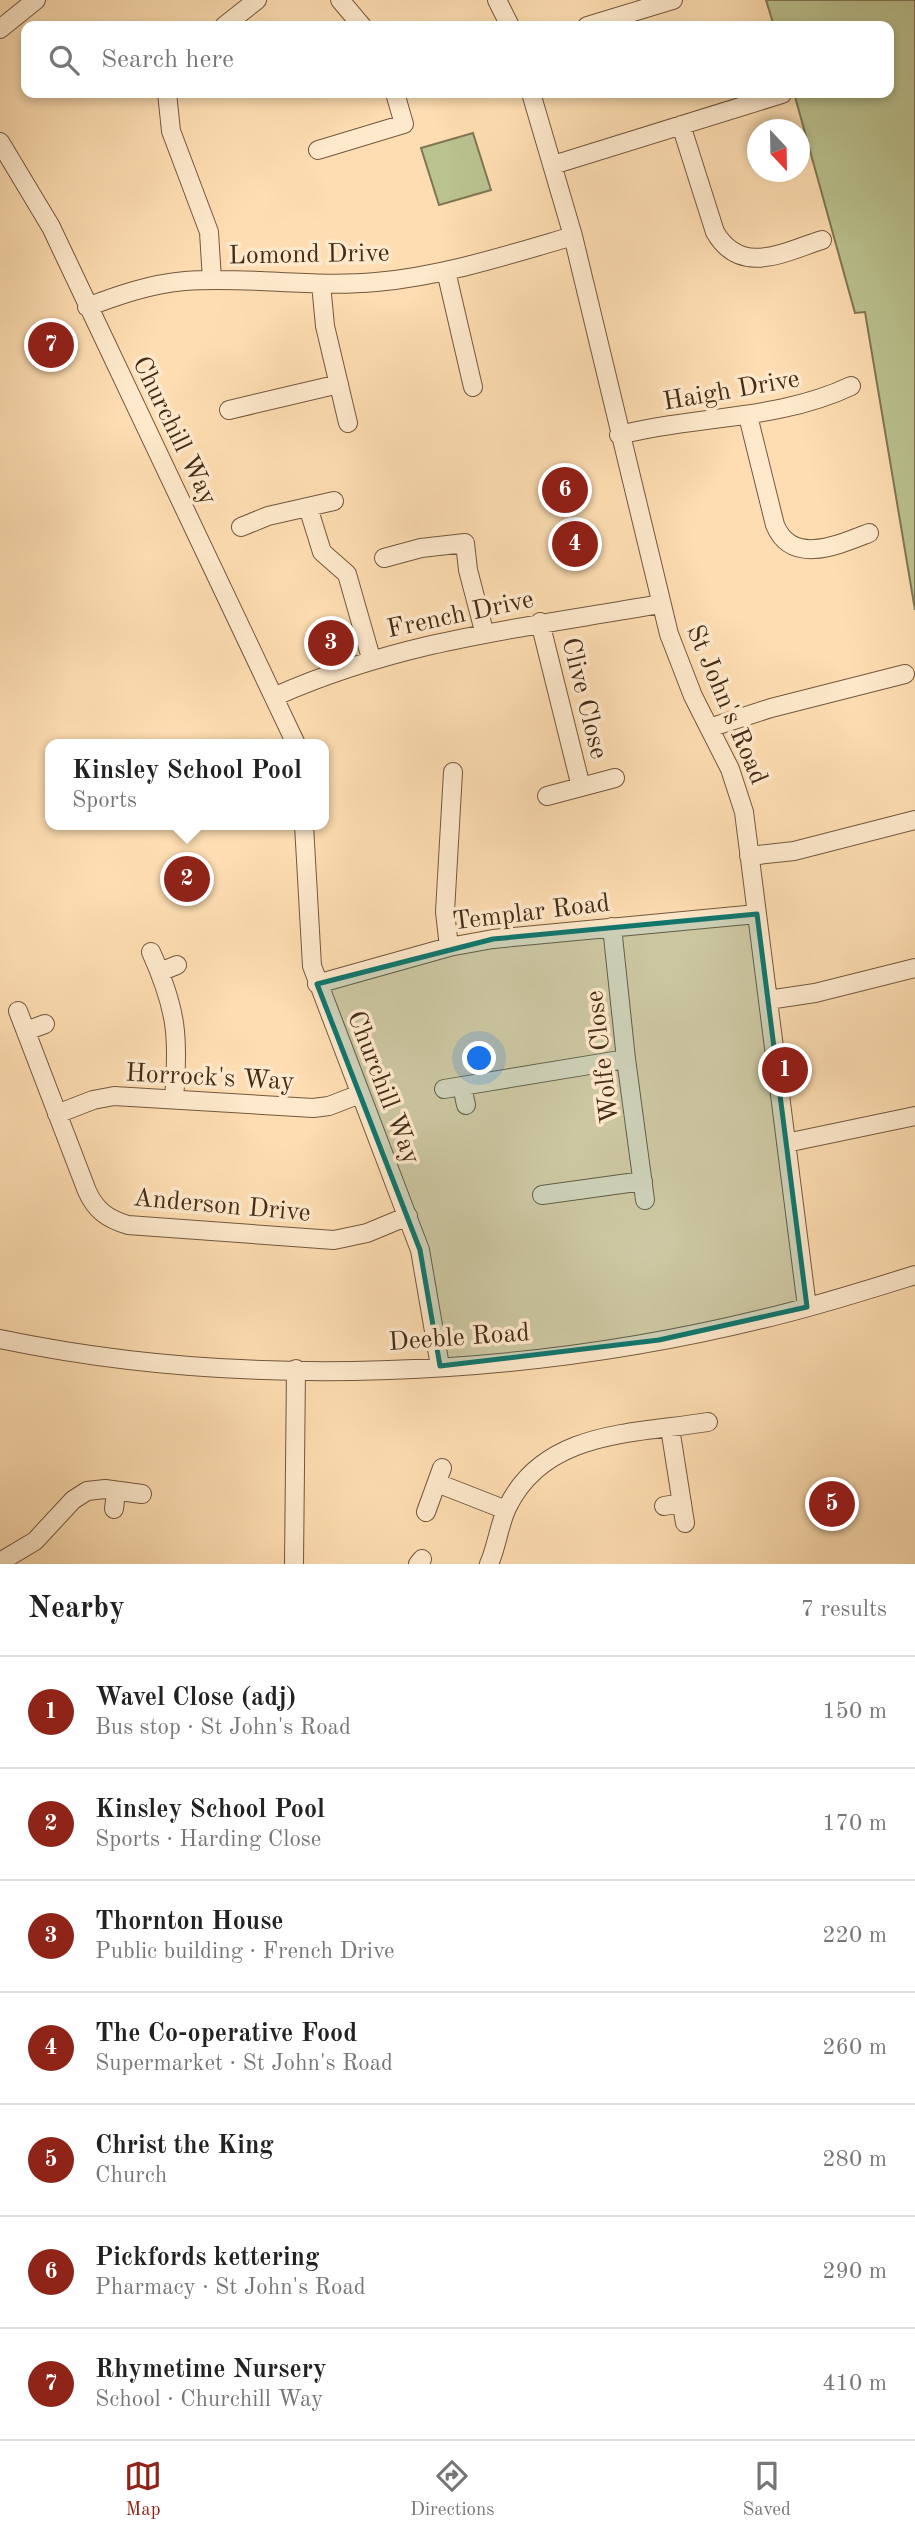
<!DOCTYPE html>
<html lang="en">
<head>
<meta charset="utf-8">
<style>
  :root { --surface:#fff; --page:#f2f2f2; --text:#222; --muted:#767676; --line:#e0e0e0; --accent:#8f2418 }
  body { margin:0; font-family:"Old Standard TT",serif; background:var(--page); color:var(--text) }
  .compass { position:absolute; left:747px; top:119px; width:63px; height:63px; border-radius:50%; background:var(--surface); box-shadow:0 4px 10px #0003; rotate:158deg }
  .you { position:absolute; left:480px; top:1059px; width:24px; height:24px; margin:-18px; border:5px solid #fff; border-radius:50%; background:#1a73e8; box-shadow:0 0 0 10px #1a73e833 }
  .badge { display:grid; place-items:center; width:46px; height:46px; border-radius:50%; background:var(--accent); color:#fff; font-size:23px; font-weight:700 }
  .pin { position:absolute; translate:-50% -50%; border:4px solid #fff; box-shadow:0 2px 7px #0006 }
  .popup { position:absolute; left:45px; top:739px; width:284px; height:91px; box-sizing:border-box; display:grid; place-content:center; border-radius:14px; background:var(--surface); filter:drop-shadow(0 2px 5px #0005); font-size:23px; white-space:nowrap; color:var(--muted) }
  .popup b { font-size:26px; color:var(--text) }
  .popup::after { content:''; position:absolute; left:50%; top:100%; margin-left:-14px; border:14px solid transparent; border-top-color:var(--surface) }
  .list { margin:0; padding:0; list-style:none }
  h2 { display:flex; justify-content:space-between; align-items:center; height:91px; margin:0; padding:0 28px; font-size:30px }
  h2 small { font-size:23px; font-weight:400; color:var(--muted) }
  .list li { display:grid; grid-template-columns:46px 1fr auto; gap:21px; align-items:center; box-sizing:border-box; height:112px; padding:0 28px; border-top:2px solid var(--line) }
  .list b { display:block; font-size:26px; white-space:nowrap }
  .list p { margin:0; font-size:23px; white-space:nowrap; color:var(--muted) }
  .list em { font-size:23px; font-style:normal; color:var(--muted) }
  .icon { flex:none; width:38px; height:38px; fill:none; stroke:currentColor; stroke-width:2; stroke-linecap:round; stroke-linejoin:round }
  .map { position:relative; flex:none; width:915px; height:1564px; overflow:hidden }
  .search { position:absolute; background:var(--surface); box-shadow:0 4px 10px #0003; left:21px; right:21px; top:21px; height:77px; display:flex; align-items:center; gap:18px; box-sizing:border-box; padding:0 24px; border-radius:14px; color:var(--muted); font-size:26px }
  .sheet { height:875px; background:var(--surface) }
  nav { display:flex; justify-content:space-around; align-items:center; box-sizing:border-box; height:98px; border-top:2px solid var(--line); background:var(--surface); font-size:19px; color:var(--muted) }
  nav a { display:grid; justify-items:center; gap:4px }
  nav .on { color:var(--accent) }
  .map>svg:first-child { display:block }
</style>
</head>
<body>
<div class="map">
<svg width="915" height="1564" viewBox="0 0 915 1564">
  <rect width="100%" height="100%" fill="#fdddb1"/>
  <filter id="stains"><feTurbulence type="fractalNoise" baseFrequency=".00286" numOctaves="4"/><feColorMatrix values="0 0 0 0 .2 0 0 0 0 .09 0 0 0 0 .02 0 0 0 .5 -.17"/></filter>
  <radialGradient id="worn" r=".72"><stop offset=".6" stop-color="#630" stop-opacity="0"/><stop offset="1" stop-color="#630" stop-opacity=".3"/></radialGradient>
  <!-- green -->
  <path fill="#bac28f" stroke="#807653" stroke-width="2" d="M766 0H915V610L865 312 855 313 794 93H889V26H774Z
    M473 133 491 190 439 205 421 148Z"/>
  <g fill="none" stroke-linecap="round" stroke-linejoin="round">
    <!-- minor casing -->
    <g stroke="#73583e" stroke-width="20">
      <path id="minor" d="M340 0 362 26
        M497 0 510 26
        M224 26 257 0
        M587 26 673 0
        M0 29 36 0
        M167 93 171 131 209 232 212 280
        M531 93 573 236 669 634 693 696 730 769 744 812 807 1307
        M681 125 715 232C741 277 784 252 822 240
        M0 142 51 227 296 744
        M318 150 404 124 395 93
        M553 165 782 94
        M446 271 473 387
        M321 284 325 326 348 423
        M87 307C119 295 150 284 185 281 248 276 312 288 376 282 443 276 508 255 573 236
        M229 410 339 384
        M748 416 775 525C792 566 838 545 869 533
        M619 435C696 415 777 421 851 386
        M308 507 322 552 347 574 371 658
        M241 527 268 516 334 501
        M384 558 421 548 465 543 468 570 484 631
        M540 622 581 787
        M276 696C405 639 524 628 660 604
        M709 728 771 708 905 674
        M547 796 615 778
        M304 825 312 966 420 1250 440 1366
        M749 856 794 851 915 820
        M612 927 626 1059 645 1200
        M449 947 445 912 453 772
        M151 952C177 1010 179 1037 174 1099
        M160 972 177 965
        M317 984 449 947 493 939 757 914
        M768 1000 815 993 915 968
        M18 1011 87 1191C96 1211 108 1219 128 1225L334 1240 367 1233 408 1216
        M26 1031 45 1024
        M462 1086 466 1105
        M444 1089 626 1059
        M57 1114 93 1100 114 1096 313 1108 329 1106 360 1094
        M786 1143 915 1116
        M542 1195 643 1181
        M0 1339C243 1390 521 1378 762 1319 814 1307 864 1291 915 1275
        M670 1428 685 1523
        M437 1483 506 1510
        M664 1506 682 1503
        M114 1509 116 1491
        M426 1512 442 1468
        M0 1562 35 1541 73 1500 87 1491 105 1489 142 1494
        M294 1564 296 1369
        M418 1564 422 1559
        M489 1564C497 1546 499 1525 507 1508 544 1430 634 1434 708 1422"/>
    </g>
    <!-- minor -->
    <use href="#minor" stroke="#fee9cc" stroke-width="18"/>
  </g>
  <!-- marked area -->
  <path fill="#0f766e" fill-opacity="0.2" stroke="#0f766e" stroke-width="5" stroke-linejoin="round" d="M757 914 807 1307 659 1340 440 1366 420 1250 317 984 493 939Z"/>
  <g text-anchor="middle" stroke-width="7" stroke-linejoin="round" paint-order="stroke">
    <!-- street labels -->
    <g font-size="26" fill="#452b17" stroke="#fee9cc">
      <text transform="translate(309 253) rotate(-1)" y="9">Lomond Drive</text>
      <text transform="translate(731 389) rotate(-10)" y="9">Haigh Drive</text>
      <text transform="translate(176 430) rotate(64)" y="9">Churchill Way</text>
      <text transform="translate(460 613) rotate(-12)" y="9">French Drive</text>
      <text transform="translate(586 698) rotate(76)" y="9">Clive Close</text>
      <text transform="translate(728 704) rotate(67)" y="9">St John's Road</text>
      <text transform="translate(531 911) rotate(-7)" y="9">Templar Road</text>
      <text transform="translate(601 1057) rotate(-97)" y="9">Wolfe Close</text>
      <text transform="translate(210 1076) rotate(3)" y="9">Horrock's Way</text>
      <text transform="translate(385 1087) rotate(69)" y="9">Churchill Way</text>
      <text transform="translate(222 1204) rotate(5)" y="9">Anderson Drive</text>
      <text transform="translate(459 1336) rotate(-4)" y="9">Deeble Road</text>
    </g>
  </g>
  <rect width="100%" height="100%" filter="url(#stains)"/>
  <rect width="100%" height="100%" fill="url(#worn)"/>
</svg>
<svg class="compass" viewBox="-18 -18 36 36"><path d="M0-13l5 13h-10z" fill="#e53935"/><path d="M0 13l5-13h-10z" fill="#767676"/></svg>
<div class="you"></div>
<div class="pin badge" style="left:785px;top:1070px">1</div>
<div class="pin badge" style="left:187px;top:879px">2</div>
<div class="popup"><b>Kinsley School Pool</b>Sports</div>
<div class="pin badge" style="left:331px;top:643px">3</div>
<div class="pin badge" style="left:575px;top:544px">4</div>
<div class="pin badge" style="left:832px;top:1504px">5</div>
<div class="pin badge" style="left:565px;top:490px">6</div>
<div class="pin badge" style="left:51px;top:345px">7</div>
<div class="search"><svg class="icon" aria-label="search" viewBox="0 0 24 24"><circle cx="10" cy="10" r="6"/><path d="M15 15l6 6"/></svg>Search here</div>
</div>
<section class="sheet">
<h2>Nearby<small>7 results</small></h2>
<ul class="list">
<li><span class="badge">1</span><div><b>Wavel Close (adj)</b><p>Bus stop · St John's Road</p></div><em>150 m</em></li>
<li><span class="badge">2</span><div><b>Kinsley School Pool</b><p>Sports · Harding Close</p></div><em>170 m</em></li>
<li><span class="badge">3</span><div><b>Thornton House</b><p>Public building · French Drive</p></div><em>220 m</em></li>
<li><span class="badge">4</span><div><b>The Co-operative Food</b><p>Supermarket · St John's Road</p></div><em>260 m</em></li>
<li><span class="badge">5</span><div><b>Christ the King</b><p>Church</p></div><em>280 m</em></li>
<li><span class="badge">6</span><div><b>Pickfords kettering</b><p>Pharmacy · St John's Road</p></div><em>290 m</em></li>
<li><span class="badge">7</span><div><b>Rhymetime Nursery</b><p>School · Churchill Way</p></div><em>410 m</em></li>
</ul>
</section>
<nav>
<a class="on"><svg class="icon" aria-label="map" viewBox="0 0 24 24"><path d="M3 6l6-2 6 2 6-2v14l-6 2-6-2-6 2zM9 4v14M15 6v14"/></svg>Map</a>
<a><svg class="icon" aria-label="directions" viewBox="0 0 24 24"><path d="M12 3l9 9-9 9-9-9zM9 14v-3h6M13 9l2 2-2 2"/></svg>Directions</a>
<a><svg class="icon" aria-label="saved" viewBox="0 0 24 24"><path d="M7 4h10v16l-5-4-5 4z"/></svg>Saved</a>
</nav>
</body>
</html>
